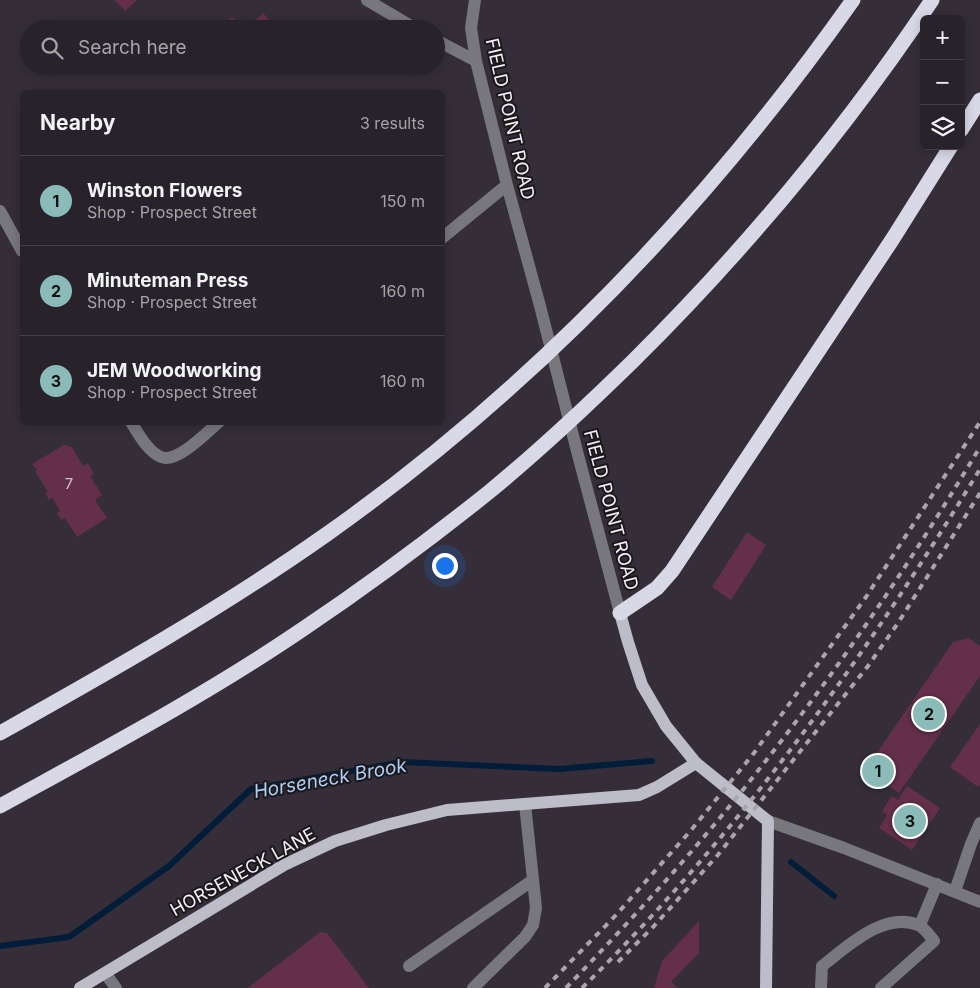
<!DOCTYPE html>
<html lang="en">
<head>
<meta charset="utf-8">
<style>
  :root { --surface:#28222a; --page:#342f36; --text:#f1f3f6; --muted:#a5a4a8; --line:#443f47; --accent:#8bbbb9 }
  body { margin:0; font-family:Inter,sans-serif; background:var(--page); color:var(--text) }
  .controls { position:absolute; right:15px; top:15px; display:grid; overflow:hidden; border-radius:8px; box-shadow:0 2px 12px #0003 }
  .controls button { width:45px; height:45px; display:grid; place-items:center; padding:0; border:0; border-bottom:1px solid var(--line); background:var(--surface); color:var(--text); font:25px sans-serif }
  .you { position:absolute; left:444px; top:565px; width:18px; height:18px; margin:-12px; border:4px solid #fff; border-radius:50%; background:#1a73e8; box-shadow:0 0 0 8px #1a73e833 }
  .badge { display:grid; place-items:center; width:32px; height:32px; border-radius:50%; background:var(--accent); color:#111; font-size:16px; font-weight:700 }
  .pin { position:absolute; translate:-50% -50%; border:2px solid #fff; box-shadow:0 1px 5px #0006 }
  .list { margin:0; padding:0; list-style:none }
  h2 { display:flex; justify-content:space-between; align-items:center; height:65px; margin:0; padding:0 20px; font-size:21px }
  h2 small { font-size:16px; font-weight:400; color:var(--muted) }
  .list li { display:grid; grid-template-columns:32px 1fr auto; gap:15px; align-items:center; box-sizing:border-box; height:90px; padding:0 20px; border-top:1px solid var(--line) }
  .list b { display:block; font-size:19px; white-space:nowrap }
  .list p { margin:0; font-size:16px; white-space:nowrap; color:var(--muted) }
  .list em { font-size:16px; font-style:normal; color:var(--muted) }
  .icon { flex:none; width:28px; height:28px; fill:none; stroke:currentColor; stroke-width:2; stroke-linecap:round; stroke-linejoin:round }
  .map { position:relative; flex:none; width:980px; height:988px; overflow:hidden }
  .search { position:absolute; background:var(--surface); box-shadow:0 2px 12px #0003; left:20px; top:20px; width:425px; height:55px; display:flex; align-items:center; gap:12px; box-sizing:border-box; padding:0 18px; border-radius:28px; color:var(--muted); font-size:19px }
  .panel { position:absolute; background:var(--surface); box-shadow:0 2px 12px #0003; left:20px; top:90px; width:425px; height:335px; border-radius:8px }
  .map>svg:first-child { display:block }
</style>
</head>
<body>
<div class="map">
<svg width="980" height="988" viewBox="0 0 980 988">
  <rect width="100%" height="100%" fill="#352e38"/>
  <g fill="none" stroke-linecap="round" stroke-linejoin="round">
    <!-- stream -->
    <path stroke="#011d3a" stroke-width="6" d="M791 862 834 896
      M0 946 69 937 169 866 251 789 402 762 559 769 652 761"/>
  </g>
  <!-- building -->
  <path fill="#632f4a" d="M115 0H137L125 11Z
    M263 13 273 24 276 21 283 29H246Z
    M232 17 244 29H220Z
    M286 66H307L296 76Z
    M64 445 72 447 83 466 88 463 94 474 90 476 102 495 95 500 107 518 77 537 65 518 61 520 57 513 60 511 52 497 49 500 45 493 48 492 35 471 38 470 32 464Z
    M747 532 766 545 731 600 712 587Z
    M969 638 980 646V676L899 793 865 770 953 642Z
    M980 724V784L978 787 950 767Z
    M907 786 940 808 912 850 879 828 887 815 882 811 892 796 898 800Z
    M699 921V953L671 982 678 988H654L662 961Z
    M320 932 327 933 369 988H248Z"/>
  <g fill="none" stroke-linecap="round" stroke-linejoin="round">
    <!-- minor -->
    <path stroke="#77777d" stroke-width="12" d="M367 0 416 29
      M475 0 471 28 476 61 507 185 540 306 578 455 620 613
      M436 40 476 61
      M0 211 22 251
      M442 238 507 185
      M131 422C138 433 148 452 161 457 177 464 207 432 219 422
      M768 821 844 848 980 902
      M955 891 971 844 980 823
      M920 925 937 884
      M409 966 533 880
      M105 973 116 988
      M473 988 525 937 533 925 536 908 525 804
      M821 988 822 966C847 947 884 911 918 925 924 927 930 936 934 941L881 988"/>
    <!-- major -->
    <path stroke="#bdbdc9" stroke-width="12" d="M620 613 628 642 642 685 666 726 696 763 768 821 766 988
      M80 988 284 865 335 841 386 825 447 810 639 795 657 787 696 763"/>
    <!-- highway -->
    <path stroke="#d8d8e7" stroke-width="15" d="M961 130 980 100
      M620 613 657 588 672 571 892 240 951 146
      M0 733C111 671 222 608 327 534 532 389 708 205 853 0
      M0 806C102 750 206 695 303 629 367 586 429 540 489 492 539 451 587 406 633 361 744 251 845 130 932 0"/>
    <!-- rail -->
    <path stroke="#aaa4ad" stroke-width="4" stroke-dasharray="6 6" stroke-linecap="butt" d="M618 962 654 926 717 856 868 666 898 623 980 493
      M545 988 617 914 692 829 754 753 866 597 980 422
      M566 988C635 916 703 842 764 763 843 663 914 557 980 447
      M582 988C738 835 867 655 980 469"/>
  </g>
  <g text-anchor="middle" stroke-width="4" stroke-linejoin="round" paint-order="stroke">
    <!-- number labels -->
    <g font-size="15" fill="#d0bfcb">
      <text x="69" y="489">7</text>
    </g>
    <!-- street labels -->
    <g font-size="18" fill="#f4eff6" stroke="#1b181c">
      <text transform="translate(510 119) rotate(77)" y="6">FIELD POINT ROAD</text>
      <text transform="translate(611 510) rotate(75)" y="6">FIELD POINT ROAD</text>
      <text transform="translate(243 872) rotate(-29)" y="6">HORSENECK LANE</text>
    </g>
    <!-- water labels -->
    <g font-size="19" font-style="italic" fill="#add0f8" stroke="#1b181c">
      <text transform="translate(330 778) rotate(-10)" y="7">Horseneck Brook</text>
    </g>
  </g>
</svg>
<div class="controls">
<button>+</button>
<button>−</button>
<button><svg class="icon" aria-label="layers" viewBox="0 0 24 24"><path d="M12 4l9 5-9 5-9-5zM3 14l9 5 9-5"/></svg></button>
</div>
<div class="you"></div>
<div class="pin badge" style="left:878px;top:771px">1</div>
<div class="pin badge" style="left:929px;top:714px">2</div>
<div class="pin badge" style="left:910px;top:821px">3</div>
<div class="search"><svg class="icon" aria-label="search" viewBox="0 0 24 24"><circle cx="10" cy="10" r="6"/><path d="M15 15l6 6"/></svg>Search here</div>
<section class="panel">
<h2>Nearby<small>3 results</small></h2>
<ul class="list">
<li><span class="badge">1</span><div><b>Winston Flowers</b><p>Shop · Prospect Street</p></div><em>150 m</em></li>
<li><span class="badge">2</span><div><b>Minuteman Press</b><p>Shop · Prospect Street</p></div><em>160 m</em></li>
<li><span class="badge">3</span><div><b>JEM Woodworking</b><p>Shop · Prospect Street</p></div><em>160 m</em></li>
</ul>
</section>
</div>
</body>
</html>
